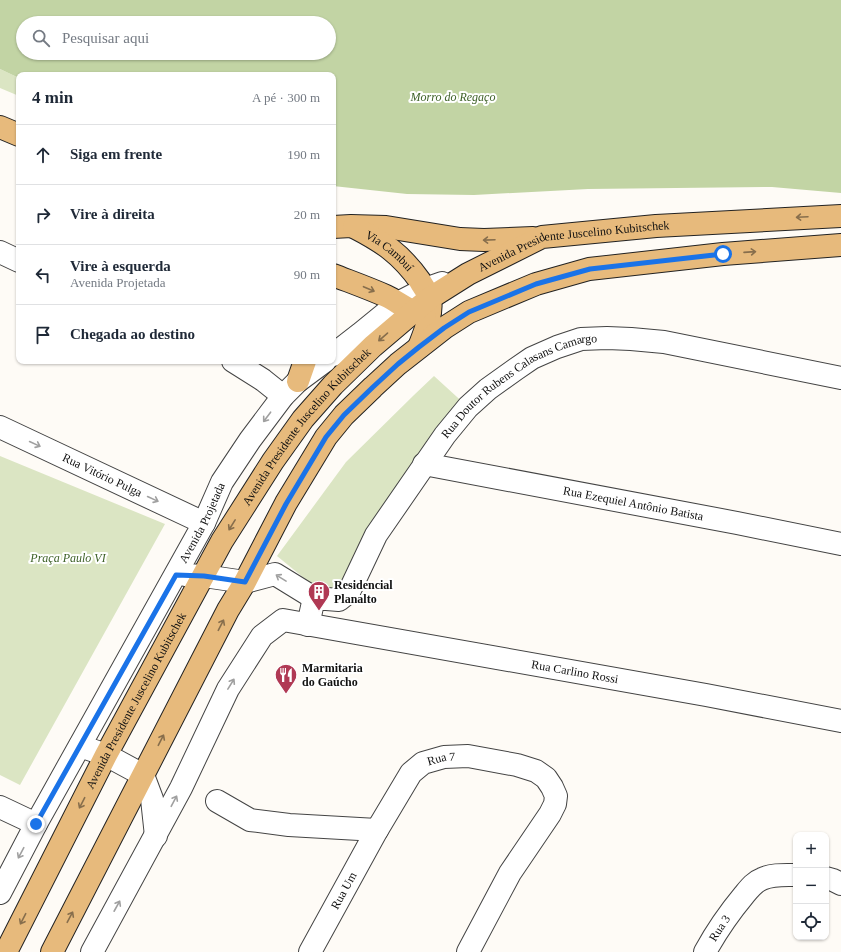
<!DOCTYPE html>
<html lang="pt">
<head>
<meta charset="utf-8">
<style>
  :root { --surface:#fff; --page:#f2f2f3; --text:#1f2937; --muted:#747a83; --line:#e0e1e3 }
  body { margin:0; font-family:"Times New Roman",serif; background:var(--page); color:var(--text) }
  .controls { position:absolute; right:12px; bottom:12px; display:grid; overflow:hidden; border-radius:8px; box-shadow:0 1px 3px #0004 }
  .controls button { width:36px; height:36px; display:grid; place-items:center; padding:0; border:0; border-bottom:1px solid var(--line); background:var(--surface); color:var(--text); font:20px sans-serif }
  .stop { position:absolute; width:12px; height:12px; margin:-9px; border:3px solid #1a73e8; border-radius:50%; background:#fff }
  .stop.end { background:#1a73e8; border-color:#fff; box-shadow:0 1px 4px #0008 }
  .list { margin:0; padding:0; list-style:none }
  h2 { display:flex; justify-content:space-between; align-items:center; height:52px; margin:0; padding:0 16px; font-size:17px }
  h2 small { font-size:13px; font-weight:400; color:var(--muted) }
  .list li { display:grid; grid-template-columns:26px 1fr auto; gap:12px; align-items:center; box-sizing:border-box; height:60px; padding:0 16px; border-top:1px solid var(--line) }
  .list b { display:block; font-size:15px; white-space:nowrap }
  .list p { margin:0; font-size:13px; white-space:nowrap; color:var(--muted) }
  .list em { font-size:13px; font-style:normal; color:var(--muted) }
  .icon { flex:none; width:22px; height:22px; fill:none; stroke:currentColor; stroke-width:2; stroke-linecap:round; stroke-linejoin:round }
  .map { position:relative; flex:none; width:841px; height:952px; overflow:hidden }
  .search { position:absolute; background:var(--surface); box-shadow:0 1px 3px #0004; left:16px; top:16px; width:320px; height:44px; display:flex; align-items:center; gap:10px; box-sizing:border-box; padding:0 14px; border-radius:22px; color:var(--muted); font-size:15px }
  .panel { position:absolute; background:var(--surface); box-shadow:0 1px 3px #0004; left:16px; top:72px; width:320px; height:292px; border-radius:8px }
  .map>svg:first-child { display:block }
</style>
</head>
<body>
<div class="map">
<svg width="841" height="952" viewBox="0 0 841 952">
  <rect width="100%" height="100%" fill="#fefbf6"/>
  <!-- green -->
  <path fill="#dbe5c3" d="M0 69 19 78V96L0 88Z
    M434 376 468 407 349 592 315 587 277 556 346 462 414 395Z
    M0 456 165 524 20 785 0 775Z"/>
  <!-- forest -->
  <path fill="#c2d4a4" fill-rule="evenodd" d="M0 0H841V193L772 187 588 189 474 195 407 194 333 186V75H19V78L0 69ZM23 23H329V53H23Z"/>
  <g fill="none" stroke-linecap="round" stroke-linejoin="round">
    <!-- minor casing -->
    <g stroke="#444" stroke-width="24">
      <g id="minor">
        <path d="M0 252 19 261"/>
        <path d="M333 355 360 334 398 303 425 289 442 283"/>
        <path d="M233 361 263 380 283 396"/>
        <path id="s1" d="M0 427 204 523"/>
        <path id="s2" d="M424 464 737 523 841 544"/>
        <path d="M185 575 204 576 245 582 275 574 314 598"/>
        <path id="s3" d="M308 625 314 598 339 600 349 592 376 535 445 435 468 407 488 389 516 369 532 358 557 347 581 339 607 338 631 339 664 342 841 378"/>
        <path d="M80 746 106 755 143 775 152 799 156 836"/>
        <path d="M217 801 250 820 289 825 377 830"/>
        <path d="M0 807 36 824"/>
        <path d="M826 878 833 880 841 884"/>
        <path id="s4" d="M0 893 36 824 204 523 222 482 250 440 283 396 298 381 325 361"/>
        <path id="s5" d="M92 952 181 788 228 689 262 636 283 620 706 695 841 721"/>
        <path id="s6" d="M310 952 377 830 411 773 423 763 444 757 468 756 517 765 536 771 546 778 552 787 556 796 555 804 550 814 510 873 468 952"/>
        <path id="s7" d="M705 952C716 932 729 913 744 895 749 889 754 882 762 879 772 874 785 875 796 875"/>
      </g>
    </g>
    <!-- major casing -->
    <g stroke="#222" stroke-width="24">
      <g id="major">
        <path d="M0 127 19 135"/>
        <path d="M333 227 351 226 386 227 460 239 484 240 533 238"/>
        <path id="s8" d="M354 227C383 242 401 254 420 281 423 287 429 293 430 300 433 314 424 334 419 347"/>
        <path d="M333 275C351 282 368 288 386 296 399 302 410 313 425 315"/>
        <path d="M298 381 305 361"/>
        <path id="s9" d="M6 952 106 755 222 541 273 461 303 419 333 385 373 346 413 312 430 298 468 274 542 237 656 226 841 216"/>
        <path d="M52 952 228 610 245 582 286 503 326 437 344 415 373 387 398 364 444 328 469 312 536 284 589 269 723 254 841 245"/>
      </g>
    </g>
    <!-- minor -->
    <use href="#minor" stroke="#fff" stroke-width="22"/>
    <!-- major -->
    <use href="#major" stroke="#e7ba7c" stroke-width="22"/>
  </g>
  <!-- one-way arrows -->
  <defs><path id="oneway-shaft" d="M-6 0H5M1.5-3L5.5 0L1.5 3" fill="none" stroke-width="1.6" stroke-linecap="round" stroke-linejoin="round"/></defs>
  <g stroke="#876e4c">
    <use href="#oneway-shaft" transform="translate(802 217) rotate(177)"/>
    <use href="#oneway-shaft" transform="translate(489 240) rotate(178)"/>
    <use href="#oneway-shaft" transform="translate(750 252) rotate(-4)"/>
    <use href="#oneway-shaft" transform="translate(369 289) rotate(23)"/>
    <use href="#oneway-shaft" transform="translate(383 337) rotate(139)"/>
    <use href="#oneway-shaft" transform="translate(232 525) rotate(122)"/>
    <use href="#oneway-shaft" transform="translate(221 625) rotate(-63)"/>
    <use href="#oneway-shaft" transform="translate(161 740) rotate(-63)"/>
    <use href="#oneway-shaft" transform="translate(82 803) rotate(117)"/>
    <use href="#oneway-shaft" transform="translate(70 917) rotate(-62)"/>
    <use href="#oneway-shaft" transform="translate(23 919) rotate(117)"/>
  </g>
  <g stroke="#a0a0a0">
    <use href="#oneway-shaft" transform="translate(267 417) rotate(127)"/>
    <use href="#oneway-shaft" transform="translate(35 444) rotate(25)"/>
    <use href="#oneway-shaft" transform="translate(153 499) rotate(25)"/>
    <use href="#oneway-shaft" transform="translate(281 578) rotate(-148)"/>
    <use href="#oneway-shaft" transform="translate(231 684) rotate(-58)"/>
    <use href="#oneway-shaft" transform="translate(174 801) rotate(-62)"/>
    <use href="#oneway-shaft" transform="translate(21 853) rotate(118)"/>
    <use href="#oneway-shaft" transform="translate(117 906) rotate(-61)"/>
  </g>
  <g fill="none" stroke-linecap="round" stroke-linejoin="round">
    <!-- route -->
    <path stroke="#1a73e8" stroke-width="5" d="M36 824 176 575 204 576 245 582 286 504 326 437 344 415 373 387 398 364 419 347 444 328 469 312 536 284 590 269 723 254"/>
  </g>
  <!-- icons -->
  <defs>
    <g id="building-pin" transform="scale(1.15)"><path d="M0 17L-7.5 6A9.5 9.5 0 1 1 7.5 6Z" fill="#b03954" stroke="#fff"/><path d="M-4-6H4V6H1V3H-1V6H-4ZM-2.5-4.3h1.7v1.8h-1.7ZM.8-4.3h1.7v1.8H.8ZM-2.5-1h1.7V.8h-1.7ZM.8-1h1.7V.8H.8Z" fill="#fff"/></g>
    <g id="restaurant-pin" transform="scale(1.15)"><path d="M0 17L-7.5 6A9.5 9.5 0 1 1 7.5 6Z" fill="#b03954" stroke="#fff"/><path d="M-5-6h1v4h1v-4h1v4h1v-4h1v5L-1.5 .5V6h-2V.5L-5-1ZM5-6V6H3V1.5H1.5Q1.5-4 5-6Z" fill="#fff"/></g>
  </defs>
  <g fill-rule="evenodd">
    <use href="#building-pin" x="319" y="592"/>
    <use href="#restaurant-pin" x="286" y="675"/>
  </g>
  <g text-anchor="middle" stroke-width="4" stroke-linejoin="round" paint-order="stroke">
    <!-- park labels -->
    <g font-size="12" font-style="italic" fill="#3e6128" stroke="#fff">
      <text x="453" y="101">Morro do Regaço</text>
      <text x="68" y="562">Praça Paulo VI</text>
    </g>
    <!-- street labels -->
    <g font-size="12" fill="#111" stroke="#fff">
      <text dy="4" stroke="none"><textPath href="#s9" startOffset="943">Avenida Presidente Juscelino Kubitschek</textPath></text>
      <text dy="4" stroke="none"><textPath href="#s8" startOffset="43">Via Cambuí</textPath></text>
      <text dy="4" stroke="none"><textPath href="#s3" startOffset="342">Rua Doutor Rubens Calasans Camargo</textPath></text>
      <text dy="4" stroke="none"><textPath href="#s9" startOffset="607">Avenida Presidente Juscelino Kubitschek</textPath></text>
      <text dy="4" stroke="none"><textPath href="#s1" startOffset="113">Rua Vitório Pulga</textPath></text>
      <text dy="4" stroke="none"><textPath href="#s2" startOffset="213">Rua Ezequiel Antônio Batista</textPath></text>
      <text dy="4" stroke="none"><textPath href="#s4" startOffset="422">Avenida Projetada</textPath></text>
      <text dy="4" stroke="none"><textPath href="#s5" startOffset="682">Rua Carlino Rossi</textPath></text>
      <text dy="4" stroke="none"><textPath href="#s9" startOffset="283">Avenida Presidente Juscelino Kubitschek</textPath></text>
      <text dy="4" stroke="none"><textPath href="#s6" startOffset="240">Rua 7</textPath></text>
      <text dy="4" stroke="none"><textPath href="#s6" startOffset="70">Rua Um</textPath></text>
      <text dy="4" stroke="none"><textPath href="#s7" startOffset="28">Rua 3</textPath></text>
    </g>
    <!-- poi labels -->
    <g font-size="12" font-weight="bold" fill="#111" stroke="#fff" text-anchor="start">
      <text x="334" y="589">Residencial<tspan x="334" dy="14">Planalto</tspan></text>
      <text x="302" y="672">Marmitaria<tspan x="302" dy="14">do Gaúcho</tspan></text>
    </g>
  </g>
</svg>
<div class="controls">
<button>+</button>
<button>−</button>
<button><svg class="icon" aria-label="locate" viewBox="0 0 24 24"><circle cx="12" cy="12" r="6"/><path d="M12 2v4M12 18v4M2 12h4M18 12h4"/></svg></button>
</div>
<div class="stop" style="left:723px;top:254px"></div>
<div class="stop end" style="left:36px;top:824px"></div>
<div class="search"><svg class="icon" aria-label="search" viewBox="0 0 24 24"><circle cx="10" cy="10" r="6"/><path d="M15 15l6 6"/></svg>Pesquisar aqui</div>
<section class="panel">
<h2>4 min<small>A pé · 300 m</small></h2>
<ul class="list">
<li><svg class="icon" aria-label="ahead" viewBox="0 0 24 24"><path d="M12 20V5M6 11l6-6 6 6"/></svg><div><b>Siga em frente</b></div><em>190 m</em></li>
<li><svg class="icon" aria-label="right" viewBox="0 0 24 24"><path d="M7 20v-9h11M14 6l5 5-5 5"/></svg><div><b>Vire à direita</b></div><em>20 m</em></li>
<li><svg class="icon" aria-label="left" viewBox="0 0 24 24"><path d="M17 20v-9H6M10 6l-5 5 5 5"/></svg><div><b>Vire à esquerda</b><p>Avenida Projetada</p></div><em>90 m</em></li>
<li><svg class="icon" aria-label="arrive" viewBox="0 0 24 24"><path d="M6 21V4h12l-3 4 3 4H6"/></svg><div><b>Chegada ao destino</b></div></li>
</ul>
</section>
</div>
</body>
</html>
